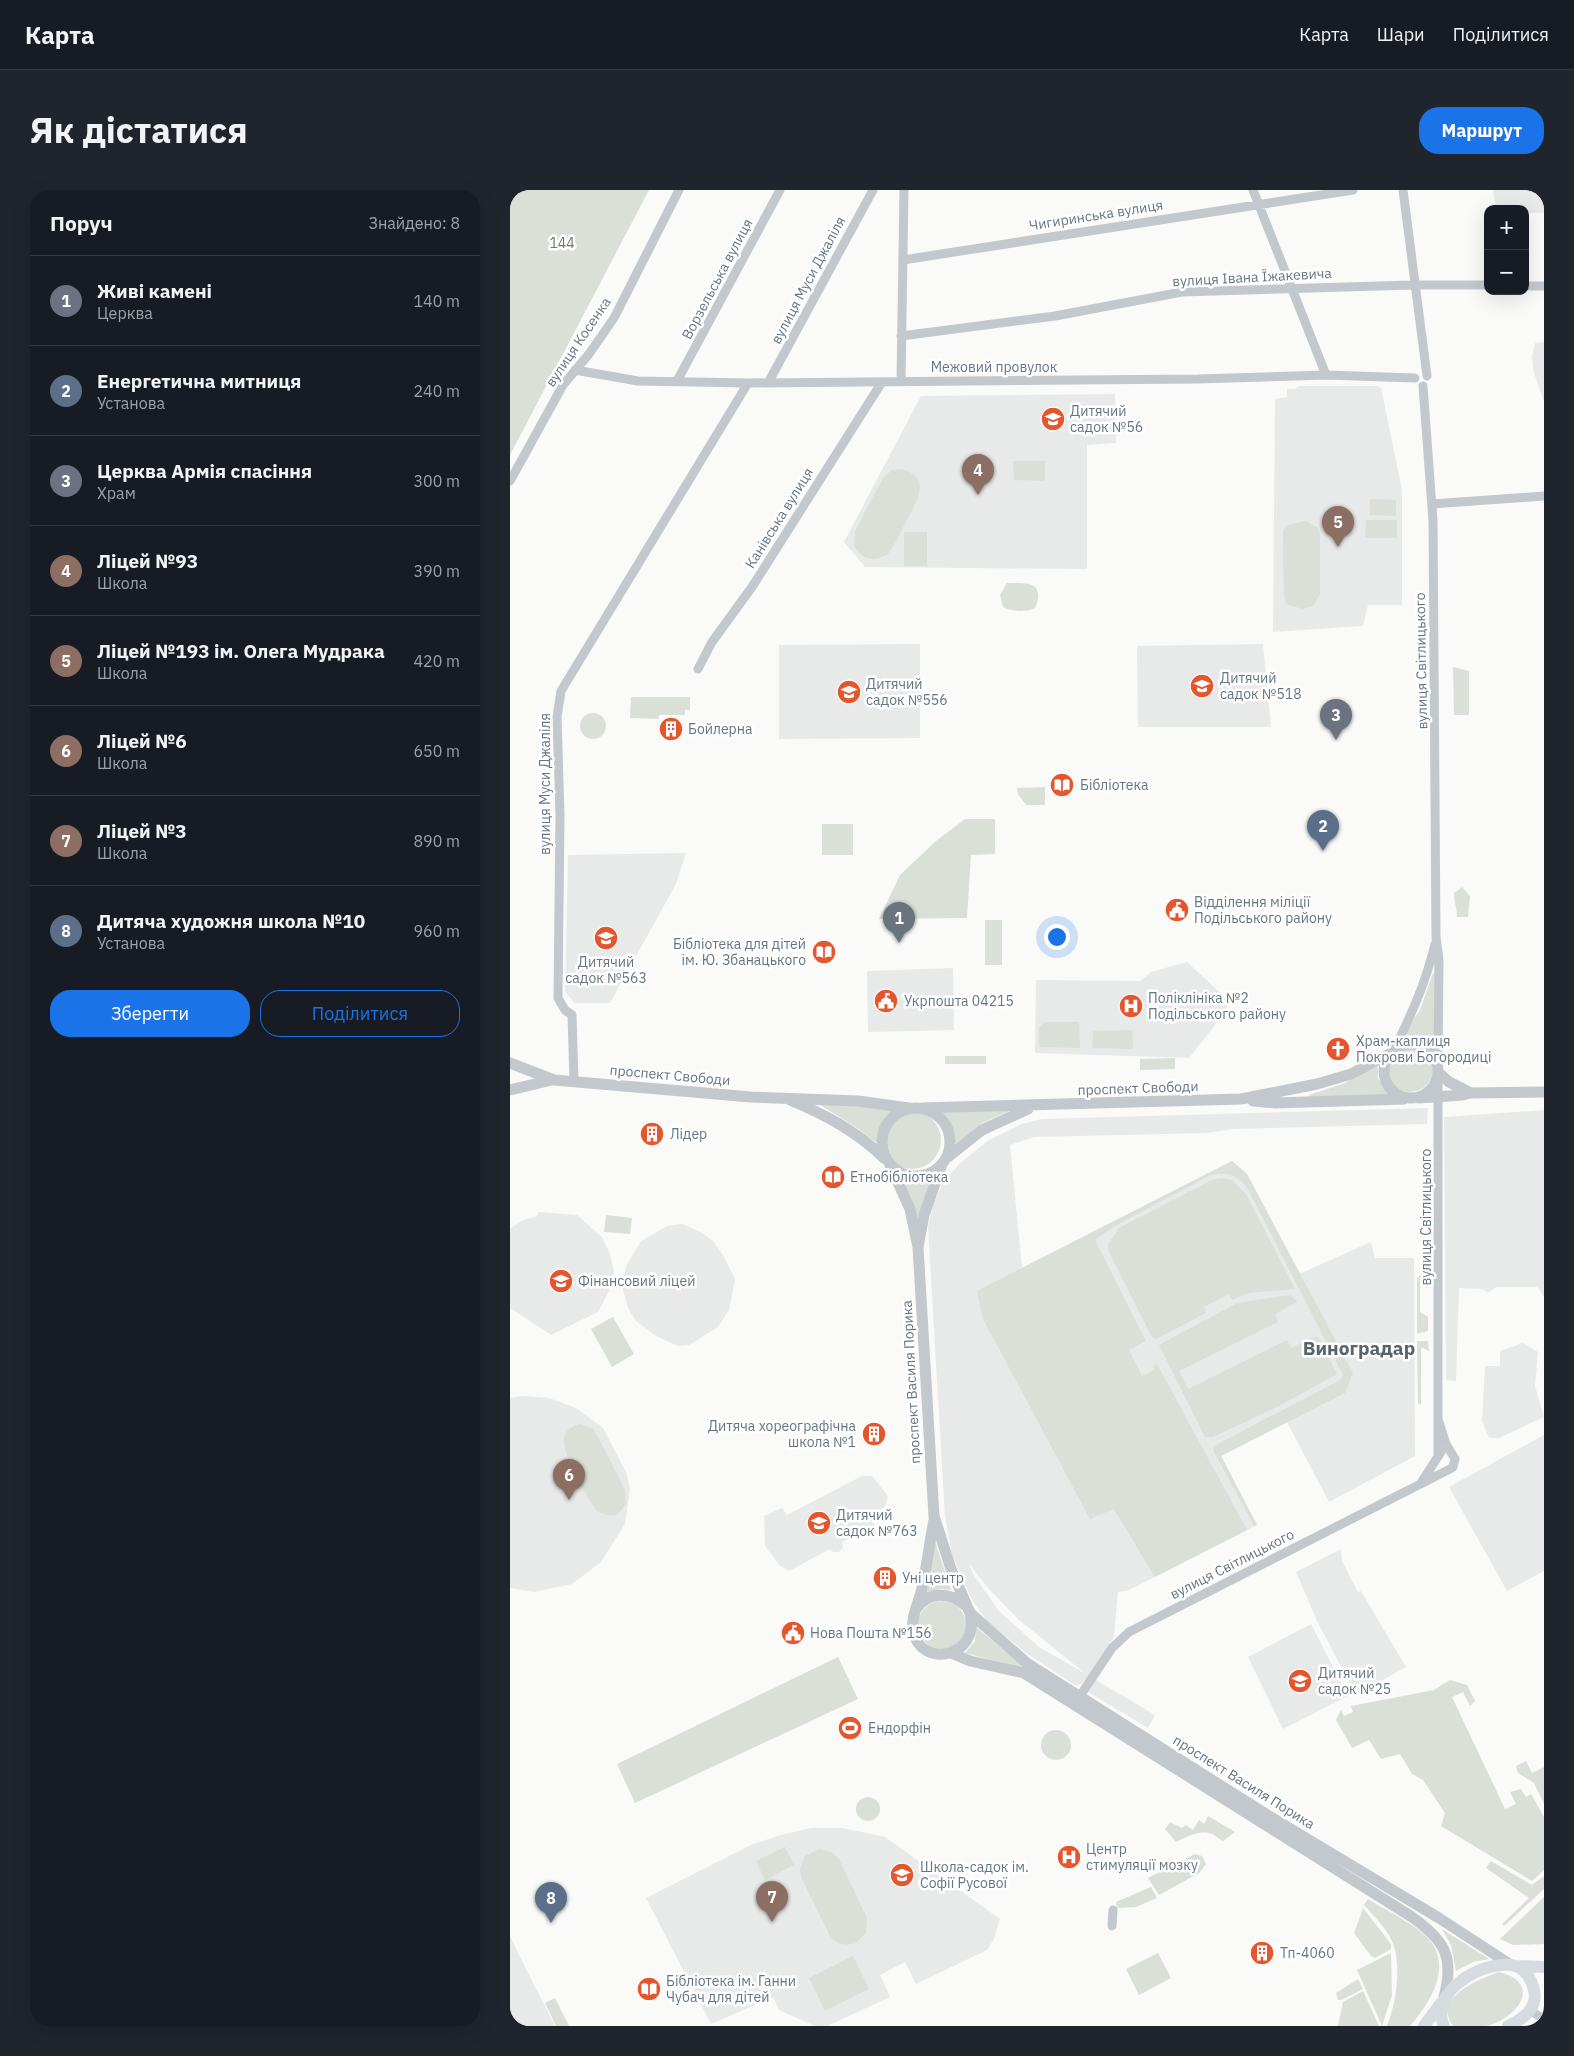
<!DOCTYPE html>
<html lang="uk">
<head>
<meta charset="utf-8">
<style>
  :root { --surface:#171b24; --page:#20242c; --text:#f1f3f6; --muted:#9ea1a6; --line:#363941; --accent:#1a73e8 }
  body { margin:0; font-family:"IBM Plex Sans",sans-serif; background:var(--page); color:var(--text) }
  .controls { position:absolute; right:15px; top:15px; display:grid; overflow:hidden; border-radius:10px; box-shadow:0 5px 20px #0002 }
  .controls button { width:45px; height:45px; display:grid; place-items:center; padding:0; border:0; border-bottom:1px solid var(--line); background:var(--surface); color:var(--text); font:25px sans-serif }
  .you { position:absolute; left:546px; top:746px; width:18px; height:18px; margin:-12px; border:4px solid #fff; border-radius:50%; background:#1a73e8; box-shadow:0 0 0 8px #1a73e833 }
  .badge { display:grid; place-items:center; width:32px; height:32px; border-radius:50%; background:var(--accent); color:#fff; font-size:16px; font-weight:700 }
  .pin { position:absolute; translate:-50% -41px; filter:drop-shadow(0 1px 2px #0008) }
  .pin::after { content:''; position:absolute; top:26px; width:18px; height:15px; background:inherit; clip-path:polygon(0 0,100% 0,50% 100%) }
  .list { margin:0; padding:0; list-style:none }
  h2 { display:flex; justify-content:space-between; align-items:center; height:65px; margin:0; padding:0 20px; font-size:21px }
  h2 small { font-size:16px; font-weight:400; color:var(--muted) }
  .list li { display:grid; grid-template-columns:32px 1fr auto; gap:15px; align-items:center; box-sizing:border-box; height:90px; padding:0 20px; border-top:1px solid var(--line) }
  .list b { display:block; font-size:19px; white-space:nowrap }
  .list p { margin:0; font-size:16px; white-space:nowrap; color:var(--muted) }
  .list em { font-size:16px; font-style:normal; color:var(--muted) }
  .actions { display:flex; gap:10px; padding:15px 20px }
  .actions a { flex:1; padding:11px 0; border:1px solid var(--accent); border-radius:20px; text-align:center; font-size:18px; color:var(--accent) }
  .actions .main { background:var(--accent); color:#fff }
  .map { position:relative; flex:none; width:1034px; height:1836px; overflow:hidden; border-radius:20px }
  header { display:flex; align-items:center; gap:30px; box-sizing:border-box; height:70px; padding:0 25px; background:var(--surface); border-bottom:1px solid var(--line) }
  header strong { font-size:24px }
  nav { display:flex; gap:28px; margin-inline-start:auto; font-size:18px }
  .intro { display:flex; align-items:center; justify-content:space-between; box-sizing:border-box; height:120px; padding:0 30px }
  h1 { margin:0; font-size:35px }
  .button { padding:12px 22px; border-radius:20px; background:var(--accent); color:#fff; font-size:18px; font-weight:700 }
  main { display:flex; gap:30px; padding:0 30px }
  aside { flex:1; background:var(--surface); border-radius:20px; box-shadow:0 5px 20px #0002 }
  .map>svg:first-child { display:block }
</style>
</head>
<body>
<header>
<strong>Карта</strong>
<nav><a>Карта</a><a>Шари</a><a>Поділитися</a></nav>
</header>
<div class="intro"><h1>Як дістатися</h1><a class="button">Маршрут</a></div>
<main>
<aside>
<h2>Поруч<small>Знайдено: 8</small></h2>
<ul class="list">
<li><span class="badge" style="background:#6b7280">1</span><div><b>Живі камені</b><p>Церква</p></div><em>140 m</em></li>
<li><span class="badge" style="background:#5c6f8a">2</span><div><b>Енергетична митниця</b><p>Установа</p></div><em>240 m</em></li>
<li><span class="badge" style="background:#6b7280">3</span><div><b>Церква Армія спасіння</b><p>Храм</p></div><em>300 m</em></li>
<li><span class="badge" style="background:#8d6e63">4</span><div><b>Ліцей №93</b><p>Школа</p></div><em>390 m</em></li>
<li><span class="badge" style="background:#8d6e63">5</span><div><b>Ліцей №193 ім. Олега Мудрака</b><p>Школа</p></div><em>420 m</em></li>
<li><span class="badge" style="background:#8d6e63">6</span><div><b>Ліцей №6</b><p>Школа</p></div><em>650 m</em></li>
<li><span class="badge" style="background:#8d6e63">7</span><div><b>Ліцей №3</b><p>Школа</p></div><em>890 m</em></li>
<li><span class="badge" style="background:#5c6f8a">8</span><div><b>Дитяча художня школа №10</b><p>Установа</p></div><em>960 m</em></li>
</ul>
<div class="actions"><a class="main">Зберегти</a><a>Поділитися</a></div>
</aside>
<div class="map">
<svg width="1034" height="1836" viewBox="0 0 1034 1836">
  <rect width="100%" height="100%" fill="#fafaf8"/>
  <!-- built -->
  <path fill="#e8e9e9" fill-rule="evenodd" d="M983 0H1034V23H1015V19H986Z
    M1034 152V212L1023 180 1022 166 1025 153Z
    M788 196H868L871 198 892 300V415H858L853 436 763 442 765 209 777 207V199H785Z
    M605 204 606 253 577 255V379L355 377 334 352 411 206Z
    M410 454V548L269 549V455Z
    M753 454 761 537H628L627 456Z
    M176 663 166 694 100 813H65L55 802 58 665Z
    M677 772 718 810 716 821 679 868 525 863 526 790 630 791 641 782Z
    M443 778 444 840 358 842 357 781Z
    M918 918 917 934 723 939 697 943 524 947 500 955 512 1078 722 971 737 984 789 1084 861 1052 865 1068H904L905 1266 819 1312 777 1232 711 1266 747 1335 619 1400 608 1402 604 1447 579 1486 571 1494 566 1496 515 1462 478 1432 462 1410 442 1365 435 1326 418 1037 423 1015 432 995 449 974 479 950 512 934 532 929ZM459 1374 479 1399 509 1430 576 1484 529 1457 489 1421 463 1384Z
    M1034 920V1107L1027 1097H986L978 1103 972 1099 949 1098 946 1191 936 1190 934 927Z
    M29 1022 67 1025 92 1047 100 1064 104 1081 99 1101 88 1122 41 1145 0 1118V1039L11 1031 27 1026Z
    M172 1034 191 1042 204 1052 213 1065 225 1089 219 1120 208 1137 179 1155 168 1156 146 1146 126 1131 118 1118 112 1096 116 1076 131 1051 157 1036Z
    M1013 1153 1028 1162 1025 1196 1034 1227 989 1248H979L972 1231 975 1176H990V1161Z
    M12 1206 39 1208 66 1218 93 1238 116 1282 120 1299 115 1334 91 1372 62 1394 24 1402 0 1398V1208Z
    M1034 1245V1381L997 1401 939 1297Z
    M352 1286H362L378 1306 375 1317 369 1321 371 1326 363 1330 365 1336 332 1352 333 1358 329 1362H323L320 1359 279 1381 270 1376 255 1356 254 1326 272 1318 277 1325Z
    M831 1359 832 1371 848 1402 851 1401 896 1477 846 1505 807 1431 786 1382Z
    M801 1434 838 1506 773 1539 738 1467Z
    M586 1490 645 1525 638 1538 578 1502Z
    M301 1638H333L375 1647 490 1729 484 1749 477 1760 406 1794 395 1772 370 1785 380 1807 317 1836H305L269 1820 263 1807 201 1834 136 1708 241 1655 271 1645Z
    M0 1746 14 1775 45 1836H0Z"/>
  <!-- green -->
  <path fill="#dadfd7" d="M0 0H139L0 265Z
    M503 271H535V291L504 290Z
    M390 279C425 286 405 314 395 334 389 344 385 355 378 364 365 372 351 370 344 356L345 341 373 288 382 280Z
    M860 309 886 310V326L860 325Z
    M856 330H887V348H855Z
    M796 331 808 338 810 344V404L803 416 793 419 776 414 774 404 773 340 778 335Z
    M394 342H417V376H394Z
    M497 393C516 393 536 391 525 418 516 422 502 422 493 417L490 405Z
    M943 477 959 481V525H944Z
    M121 507H180V520H175V525H149V529L120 528Z
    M70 536a13 13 0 1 1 26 0a13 13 0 1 1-26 0Z
    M535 597V615H516L508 604 507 598Z
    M455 629H485V664L461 665 457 728 369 729 390 685 426 651Z
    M312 634H343V665H312Z
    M952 697 960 706 958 727H947C947 718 944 711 944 703Z
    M475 730H492V775H475Z
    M923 783 926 784 925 857C914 843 905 850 894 843L910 820Z
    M535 832H569L570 858 529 857V837Z
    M622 840 623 859 582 858 583 841Z
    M877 879a23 23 0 1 1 46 0a23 23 0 1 1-46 0Z
    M435 866H476V874H435Z
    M665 868V879L630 880V869Z
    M868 872V888L879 905 800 909 799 905 835 893Z
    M307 913 386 919 373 932 368 952H365L347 938Z
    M502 920 472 933 447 953 445 952 440 935 431 923Z
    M373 950a29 29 0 1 1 58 0a29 29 0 1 1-58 0Z
    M722 971 737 984 843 1183 835 1203 711 1266 747 1335 744 1336 703 1260 704 1256 830 1190 833 1185 738 999C727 984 719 982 701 985L603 1037 585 1050 636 1151 619 1160 632 1186 644 1180 643 1176 647 1174 737 1340 645 1387 604 1319 580 1329 473 1129 467 1101Z
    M388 985C401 992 409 991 423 988L410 1033Z
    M711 988 722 990 736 1004 785 1099 739 1103 722 1110 719 1104 694 1117 696 1123 646 1149 642 1147 599 1062 598 1055 609 1038 702 990Z
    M96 1025 122 1028 120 1044 94 1042Z
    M917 1079 918 1086 910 1088V1122L918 1127V1141L907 1144V1088Z
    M781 1105 787 1112 765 1124 768 1132 669 1181 678 1199 777 1150 781 1158 801 1148 808 1147 827 1184 769 1216 703 1247H695L649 1155 727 1113Z
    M103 1127 124 1164 102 1177 81 1139Z
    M907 1151H918L919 1161 911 1157V1215L908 1213Z
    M70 1234 83 1239 87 1245 115 1300 116 1314 107 1325 100 1326 87 1321C78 1309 52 1263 54 1249 55 1240 62 1236 70 1234Z
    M423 1345 441 1400 430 1399 415 1404 420 1390Z
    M408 1435a24 24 0 1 1 48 0a24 24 0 1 1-48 0Z
    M466 1437 518 1480 455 1463 465 1451Z
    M328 1467 348 1509 125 1613 107 1574Z
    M940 1490 957 1495 965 1511 960 1516 953 1502 942 1507 995 1619 1006 1614 1000 1602 1011 1599 1016 1607 1021 1604 1034 1627V1680L1022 1691 931 1636 935 1623 913 1590 902 1584 890 1564 871 1569 859 1550 842 1558 826 1530 831 1520 834 1526 843 1522 841 1516 924 1500Z
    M531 1555a15 15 0 1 1 30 0a15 15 0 1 1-30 0Z
    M1016 1571 1022 1583 1034 1577V1614L1024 1593 1008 1583 1006 1576Z
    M346 1619a12 12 0 1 1 24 0a12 12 0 1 1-24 0Z
    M698 1626 725 1642 713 1651C708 1649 706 1645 702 1644 689 1639 677 1647 666 1652L655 1639 660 1632 672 1638 676 1635 683 1640 689 1630 694 1634Z
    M275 1657 284 1675 255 1690 246 1671Z
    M309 1659 323 1663 329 1669 357 1728 356 1743 346 1753C335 1756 328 1755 320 1746L291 1687 290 1679 295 1666Z
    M685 1664 692 1666 696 1674 689 1683 649 1705 638 1688Z
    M981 1671 1022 1695 1034 1686V1699L994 1736 992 1734 1019 1708 976 1678Z
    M641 1697 647 1708 626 1717 607 1718 606 1712Z
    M1034 1707V1754L1003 1755 990 1749Z
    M858 1709C875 1720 914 1738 924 1756 939 1784 918 1815 900 1836H877C886 1814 891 1779 884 1756 879 1741 864 1726 854 1715Z
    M853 1718 881 1754V1759L865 1768 861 1766 844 1743Z
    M932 1739 979 1769 963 1772 946 1781 941 1755Z
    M648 1763 661 1788 629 1805 616 1779Z
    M881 1763 882 1805 872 1836 847 1780Z
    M343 1766 359 1799 315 1821 299 1788Z
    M989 1782C1034 1793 1007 1829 976 1836 966 1836 954 1836 944 1836L940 1832 936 1818C948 1797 968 1790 989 1782Z
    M848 1789 853 1799 831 1810H828L826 1803Z
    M853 1801 869 1836H828L833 1812Z
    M45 1808 59 1836H46L35 1813Z"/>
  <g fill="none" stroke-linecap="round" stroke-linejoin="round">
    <!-- minor -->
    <path stroke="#c3c8cc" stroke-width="9" d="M743 0 816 185
      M893 0 917 186
      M393 70 843 0
      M1015 96H1034
      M391 146 545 126 672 102 903 95H978
      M65 180 128 191 238 193 688 189 816 185 905 188
      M167 191 270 0
      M391 191 394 0
      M258 193 363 0
      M913 196 923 331 926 747 929 770 928 876
      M0 291 53 195 79 164 104 128 169 0
      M922 314 1034 306
      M188 479 202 452 242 397 372 192
      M884 860C902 823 915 795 925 754
      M64 891 62 825 55 820 48 808 50 625 47 527 51 501 238 193
      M928 1265V882
      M911 1293 931 1262
      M570 1506 602 1458 619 1442 940 1279 943 1277 945 1269 936 1254 929 1232
      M602 1736 603 1720
      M1024 1823 1034 1829"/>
    <!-- tertiary -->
    <path stroke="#c3c8cc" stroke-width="11" d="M874 881a27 27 0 1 1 54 0a27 27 0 1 1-54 0Z
      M0 873 44 890 241 907 348 911 399 918
      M928 882 939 892 961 903
      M0 900 42 890
      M909 908 953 905 961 903 1034 902
      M280 910C316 925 346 941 374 968
      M743 911 765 913 894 909
      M372 952a34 34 0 1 1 68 0a34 34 0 1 1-68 0Z
      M412 918 731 909 807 894 841 884 879 864
      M438 967 472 940 518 919
      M380 975 400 1019 408 1057 424 1326 441 1379 460 1423 518 1474 759 1626 929 1728 1001 1775
      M408 1057 414 1025 431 977
      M424 1330C419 1354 417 1378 411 1402 408 1414 401 1427 403 1440 409 1479 471 1469 460 1423
      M407 1418C419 1401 440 1402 455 1415
      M441 1463 460 1471 514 1483 902 1727C934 1750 945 1766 934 1807"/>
    <!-- secondary -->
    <path stroke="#d6dbdf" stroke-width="12" d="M1005 1776 1034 1777
      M914 1836 931 1813
      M934 1836C918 1802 972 1771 1001 1775 1019 1777 1030 1803 1022 1817 1017 1826 1007 1832 998 1836"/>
  </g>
  <!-- icons -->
  <defs>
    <g id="school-disc" transform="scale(1.25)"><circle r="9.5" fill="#e4572e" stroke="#fff"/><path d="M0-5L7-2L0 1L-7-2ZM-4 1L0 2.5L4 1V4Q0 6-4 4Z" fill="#fff"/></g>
    <g id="building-disc" transform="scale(1.25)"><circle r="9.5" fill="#e4572e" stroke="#fff"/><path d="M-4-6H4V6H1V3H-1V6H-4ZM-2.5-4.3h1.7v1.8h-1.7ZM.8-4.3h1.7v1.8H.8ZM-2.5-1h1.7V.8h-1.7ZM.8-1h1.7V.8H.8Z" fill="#fff"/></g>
    <g id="library-disc" transform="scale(1.25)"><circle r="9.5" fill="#e4572e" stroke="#fff"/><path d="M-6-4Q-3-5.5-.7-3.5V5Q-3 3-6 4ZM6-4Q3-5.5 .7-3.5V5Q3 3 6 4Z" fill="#fff"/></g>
    <g id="civic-disc" transform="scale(1.25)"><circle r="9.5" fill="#e4572e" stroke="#fff"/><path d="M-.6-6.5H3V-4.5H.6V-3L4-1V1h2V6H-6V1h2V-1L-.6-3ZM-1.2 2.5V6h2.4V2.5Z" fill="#fff"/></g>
    <g id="hospital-disc" transform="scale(1.25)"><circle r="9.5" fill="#e4572e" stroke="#fff"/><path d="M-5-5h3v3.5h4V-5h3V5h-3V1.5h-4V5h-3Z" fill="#fff"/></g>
    <g id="church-disc" transform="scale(1.25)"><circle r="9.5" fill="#e4572e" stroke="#fff"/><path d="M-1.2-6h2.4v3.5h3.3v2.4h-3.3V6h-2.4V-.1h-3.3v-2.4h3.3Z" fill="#fff"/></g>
    <g id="stadium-disc" transform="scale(1.25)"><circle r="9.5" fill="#e4572e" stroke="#fff"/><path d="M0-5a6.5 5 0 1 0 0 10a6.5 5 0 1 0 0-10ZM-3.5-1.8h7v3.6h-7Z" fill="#fff"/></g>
  </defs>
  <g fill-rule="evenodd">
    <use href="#school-disc" x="543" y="229"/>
    <use href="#school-disc" x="692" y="496"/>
    <use href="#school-disc" x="339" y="502"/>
    <use href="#building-disc" x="161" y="539"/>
    <use href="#library-disc" x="552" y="595"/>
    <use href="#civic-disc" x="667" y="720"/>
    <use href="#school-disc" x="96" y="748"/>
    <use href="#library-disc" x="314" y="762"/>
    <use href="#civic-disc" x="376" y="811"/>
    <use href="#hospital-disc" x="621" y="816"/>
    <use href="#church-disc" x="828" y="859"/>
    <use href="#building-disc" x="142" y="944"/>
    <use href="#library-disc" x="323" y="987"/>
    <use href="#school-disc" x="51" y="1091"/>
    <use href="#building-disc" x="364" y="1244"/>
    <use href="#school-disc" x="309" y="1333"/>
    <use href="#building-disc" x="375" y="1388"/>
    <use href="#civic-disc" x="283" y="1443"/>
    <use href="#school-disc" x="790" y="1491"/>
    <use href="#stadium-disc" x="340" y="1538"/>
    <use href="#hospital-disc" x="559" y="1667"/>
    <use href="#school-disc" x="392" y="1685"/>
    <use href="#building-disc" x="752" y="1763"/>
    <use href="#library-disc" x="139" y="1799"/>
  </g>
  <g text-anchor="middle" stroke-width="5" stroke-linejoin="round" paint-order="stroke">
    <!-- street labels -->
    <g font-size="14" fill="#657683" stroke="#fff">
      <text transform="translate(586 25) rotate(-9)" y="5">Чигиринська вулиця</text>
      <text transform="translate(742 87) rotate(-3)" y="5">вулиця Івана Їжакевича</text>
      <text transform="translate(207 89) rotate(-62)" y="5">Ворзельська вулиця</text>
      <text transform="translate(298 90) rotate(-62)" y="5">вулиця Муси Джаліля</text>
      <text transform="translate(68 152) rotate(-56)" y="5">вулиця Косенка</text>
      <text x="484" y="182">Межовий провулок</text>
      <text transform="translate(269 328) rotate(-58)" y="5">Канівська вулиця</text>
      <text transform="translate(911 471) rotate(-91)" y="5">вулиця Світлицького</text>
      <text transform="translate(35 594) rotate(-90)" y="5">вулиця Муси Джаліля</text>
      <text transform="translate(160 885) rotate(5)" y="5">проспект Свободи</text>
      <text transform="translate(628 898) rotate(-2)" y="5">проспект Свободи</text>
      <text transform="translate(916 1027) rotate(-90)" y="5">вулиця Світлицького</text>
      <text transform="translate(401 1192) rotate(-93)" y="5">проспект Василя Порика</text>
      <text transform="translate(722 1374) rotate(-27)" y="5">вулиця Світлицького</text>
      <text transform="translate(734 1592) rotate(32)" y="5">проспект Василя Порика</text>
    </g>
    <!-- park labels -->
    <g font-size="14" fill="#687a64" stroke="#fff">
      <text x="52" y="58">144</text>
    </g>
    <!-- poi labels -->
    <g font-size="14" fill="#657683" stroke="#fff" text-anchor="start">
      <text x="560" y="226">Дитячий<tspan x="560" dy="16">садок №56</tspan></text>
      <text x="710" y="493">Дитячий<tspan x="710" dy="16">садок №518</tspan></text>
      <text x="356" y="499">Дитячий<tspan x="356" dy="16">садок №556</tspan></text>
      <text x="178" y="544">Бойлерна</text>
      <text x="570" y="600">Бібліотека</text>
      <text x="684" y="717">Відділення міліції<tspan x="684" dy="16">Подільського району</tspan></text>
      <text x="296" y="759" text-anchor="end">Бібліотека для дітей<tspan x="296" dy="16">ім. Ю. Збанацького</tspan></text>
      <text x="96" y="777" text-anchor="middle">Дитячий<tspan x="96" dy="16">садок №563</tspan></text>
      <text x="638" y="813">Поліклініка №2<tspan x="638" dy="16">Подільського району</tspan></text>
      <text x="394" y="816">Укрпошта 04215</text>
      <text x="846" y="856">Храм-каплиця<tspan x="846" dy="16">Покрови Богородиці</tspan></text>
      <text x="160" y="949">Лідер</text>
      <text x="340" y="992">Етнобібліотека</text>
      <text x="68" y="1096">Фінансовий ліцей</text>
      <text x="346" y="1241" text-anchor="end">Дитяча хореографічна<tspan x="346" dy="16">школа №1</tspan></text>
      <text x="326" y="1330">Дитячий<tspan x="326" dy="16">садок №763</tspan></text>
      <text x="392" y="1393">Уні центр</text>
      <text x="300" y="1448">Нова Пошта №156</text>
      <text x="808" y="1488">Дитячий<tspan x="808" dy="16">садок №25</tspan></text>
      <text x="358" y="1543">Ендорфін</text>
      <text x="576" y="1664">Центр<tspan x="576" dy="16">стимуляції мозку</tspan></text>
      <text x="410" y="1682">Школа-садок ім.<tspan x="410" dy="16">Софії Русової</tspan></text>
      <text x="770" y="1768">Тп-4060</text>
      <text x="156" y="1796">Бібліотека ім. Ганни<tspan x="156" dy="16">Чубач для дітей</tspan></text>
    </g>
    <!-- district labels -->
    <g font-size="19" font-weight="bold" fill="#57646e" stroke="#fff">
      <text x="849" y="1165">Виноградар</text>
    </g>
  </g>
</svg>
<div class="controls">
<button>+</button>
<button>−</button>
</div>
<div class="you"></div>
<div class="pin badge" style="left:389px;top:753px;background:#6b7280">1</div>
<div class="pin badge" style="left:813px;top:661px;background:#5c6f8a">2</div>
<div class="pin badge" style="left:826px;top:550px;background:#6b7280">3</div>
<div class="pin badge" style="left:468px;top:305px;background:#8d6e63">4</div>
<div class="pin badge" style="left:828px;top:357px;background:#8d6e63">5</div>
<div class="pin badge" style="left:59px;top:1310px;background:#8d6e63">6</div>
<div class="pin badge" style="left:262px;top:1732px;background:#8d6e63">7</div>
<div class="pin badge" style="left:41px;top:1733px;background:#5c6f8a">8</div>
</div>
</main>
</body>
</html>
